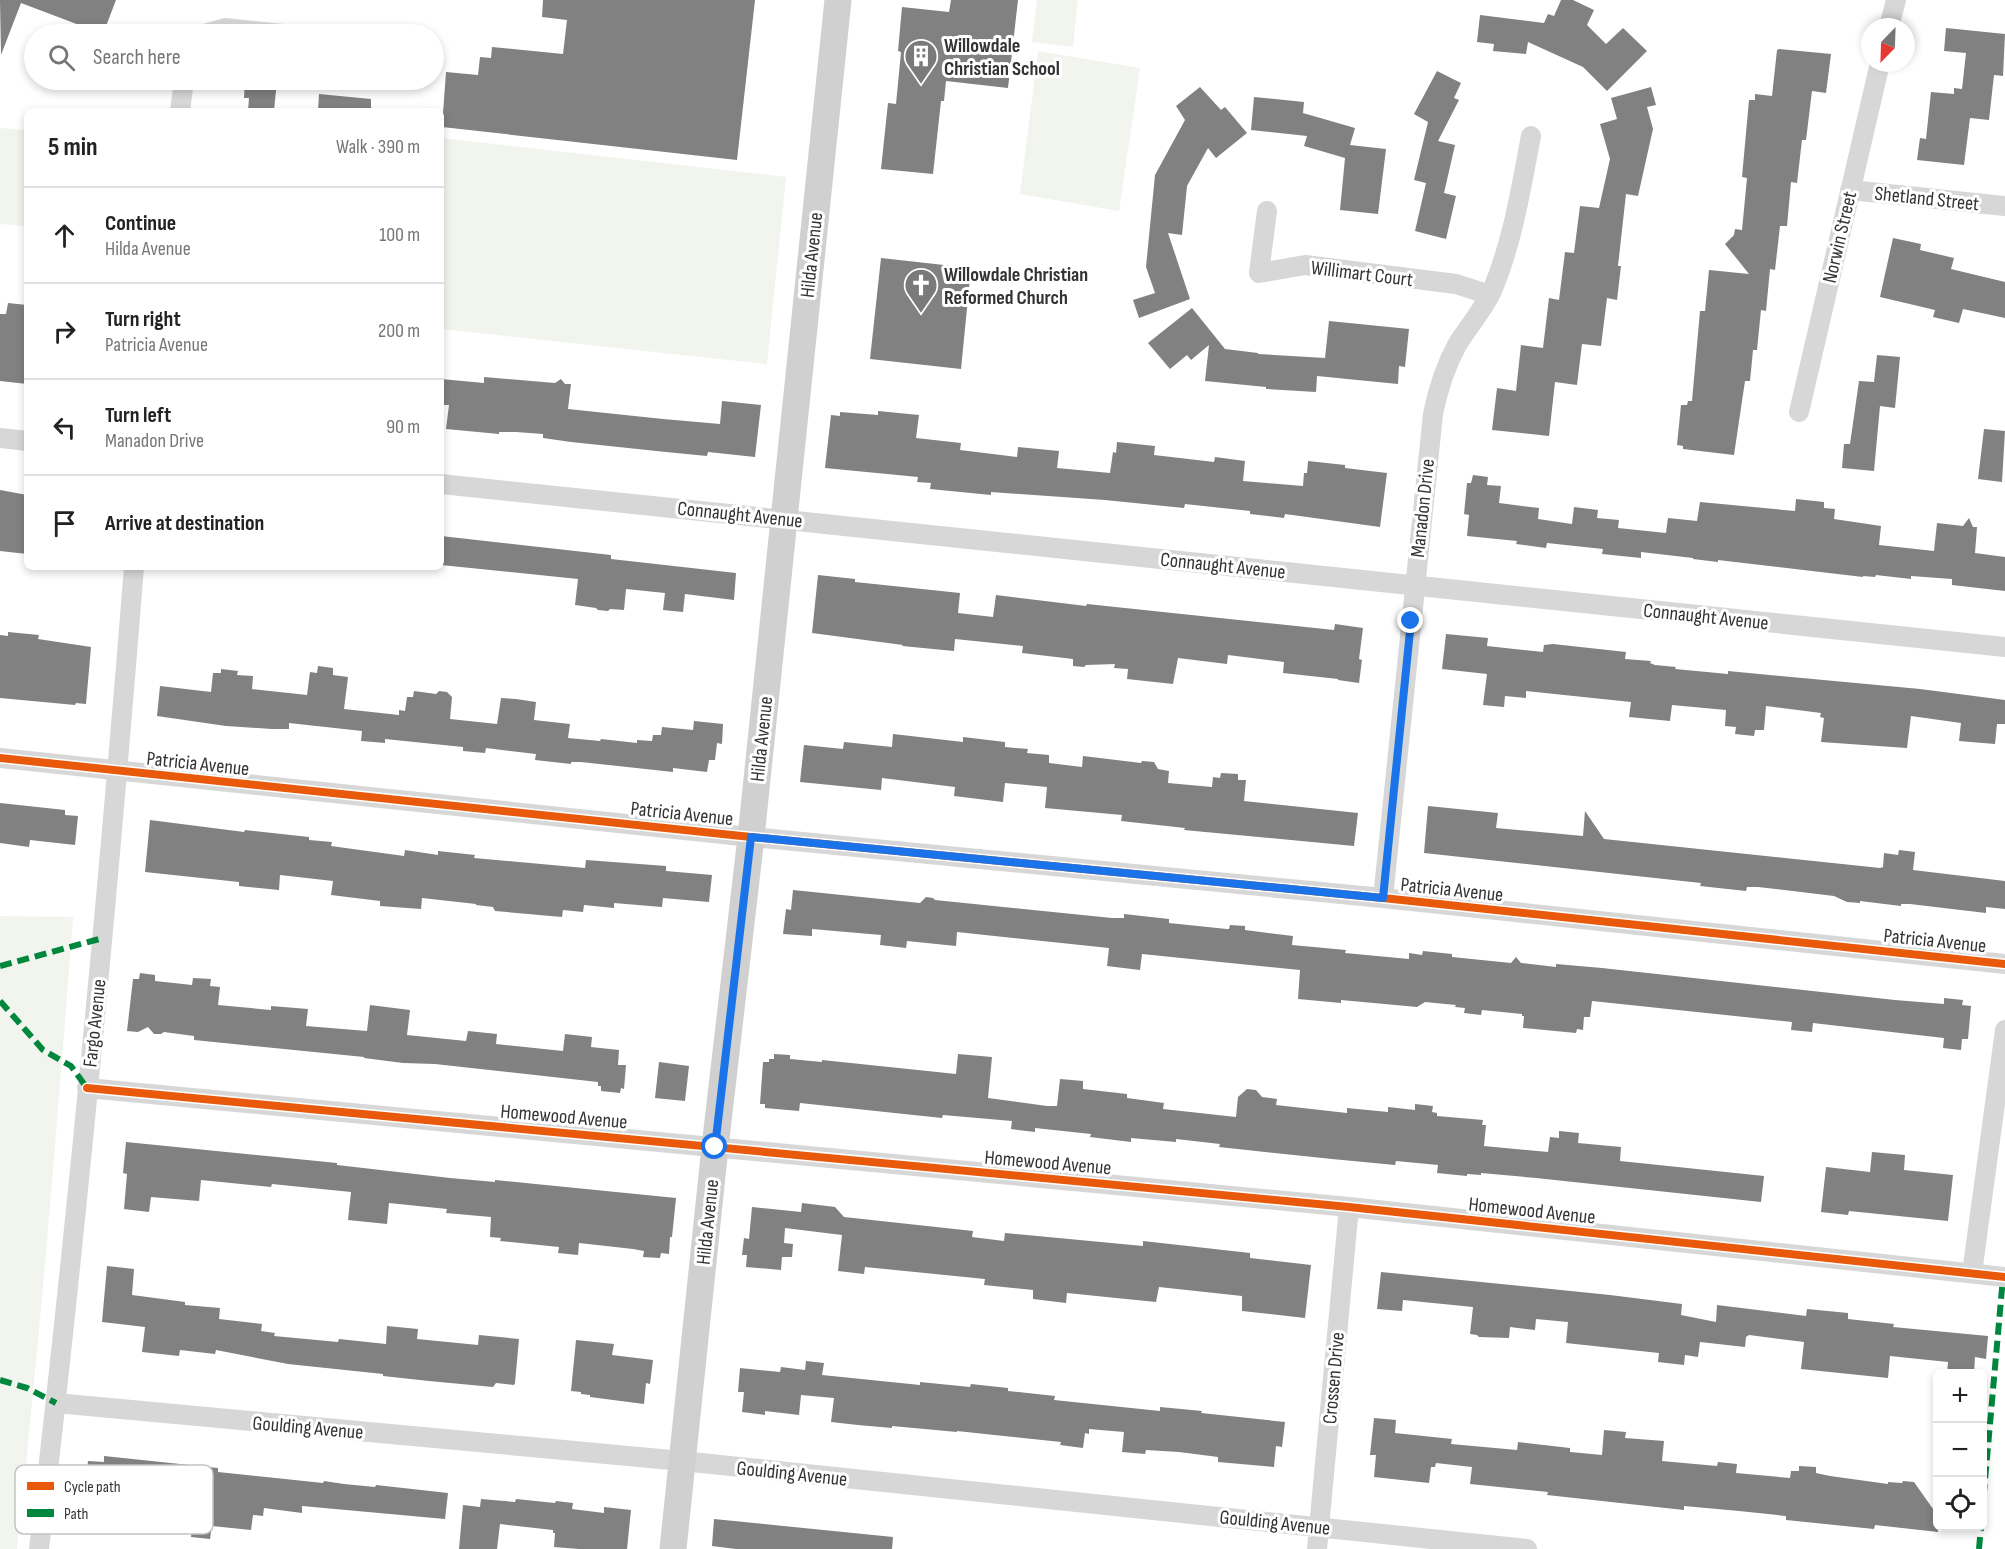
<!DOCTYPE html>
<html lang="en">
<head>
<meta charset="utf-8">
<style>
  :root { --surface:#fff; --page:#f2f2f2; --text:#222; --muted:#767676; --line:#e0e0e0 }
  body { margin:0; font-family:"Sofia Sans Condensed",sans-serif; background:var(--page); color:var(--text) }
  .controls { position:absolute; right:18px; bottom:18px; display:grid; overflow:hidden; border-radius:9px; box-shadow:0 3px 9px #0003 }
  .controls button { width:54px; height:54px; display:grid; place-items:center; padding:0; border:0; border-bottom:2px solid var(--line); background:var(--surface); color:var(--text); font:30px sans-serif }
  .compass { position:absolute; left:1861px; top:18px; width:54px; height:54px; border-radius:50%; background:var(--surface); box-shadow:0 3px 9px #0003; rotate:203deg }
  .stop { position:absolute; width:18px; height:18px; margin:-14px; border:4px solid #1a73e8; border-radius:50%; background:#fff }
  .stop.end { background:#1a73e8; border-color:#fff; box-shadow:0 2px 6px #0008 }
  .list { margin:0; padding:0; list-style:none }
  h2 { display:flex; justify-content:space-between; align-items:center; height:78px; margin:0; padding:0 24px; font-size:26px }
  h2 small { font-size:20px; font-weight:400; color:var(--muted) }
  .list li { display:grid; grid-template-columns:39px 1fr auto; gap:18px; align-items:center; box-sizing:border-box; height:96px; padding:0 24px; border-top:2px solid var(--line) }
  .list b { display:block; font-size:22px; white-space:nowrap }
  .list p { margin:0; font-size:20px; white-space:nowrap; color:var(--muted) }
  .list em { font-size:20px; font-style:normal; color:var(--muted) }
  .icon { flex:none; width:33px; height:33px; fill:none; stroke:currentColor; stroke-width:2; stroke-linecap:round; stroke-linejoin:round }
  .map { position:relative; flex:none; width:2005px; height:1549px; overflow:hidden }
  .search { position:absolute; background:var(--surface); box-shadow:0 3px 9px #0003; left:24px; top:24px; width:420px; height:66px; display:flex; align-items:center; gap:15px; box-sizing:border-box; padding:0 21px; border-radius:33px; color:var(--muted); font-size:22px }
  .panel { position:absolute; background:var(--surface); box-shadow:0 3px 9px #0003; left:24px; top:108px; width:420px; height:462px; border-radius:9px }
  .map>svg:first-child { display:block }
</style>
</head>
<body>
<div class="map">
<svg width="2005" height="1549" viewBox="0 0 2005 1549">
  <rect width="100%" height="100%" fill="#fff"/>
  <!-- green -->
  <path fill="#f1f5ed" d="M1037 0H1078L1073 47 1032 42Z
    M1038 51 1140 68 1119 211 1020 194Z
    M0 128 27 130V226L0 224Z
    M441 138 786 177 767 364 441 329Z
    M0 916 73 917C57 1128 40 1339 17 1549H0Z"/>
  <!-- building -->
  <path fill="#818181" d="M0 0H116L103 34 21 3 1 55Z
    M543 0H755L737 160 442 127 446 72 478 75 480 57 491 58 492 47 563 54 567 20 542 17Z
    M951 0H1018L1008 88 946 81 944 101H941L933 174 881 169 888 103 896 104 901 52 898 51 902 7 949 12Z
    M1561 0H1573L1594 10 1587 25 1606 44 1623 28 1647 51 1607 91 1583 67 1528 42 1526 54 1493 51 1494 44 1477 42 1480 15 1544 23 1548 14 1554 16Z
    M1946 28 2005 34 2003 76 1994 75 1989 120 1970 118 1964 165 1917 160 1920 138 1926 139 1931 92 1954 94V88L1962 89 1966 53 1944 51Z
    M1779 49 1831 54 1826 93 1812 91 1806 140H1802L1797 183 1791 182 1787 226H1780L1775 270 1770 269 1766 311 1761 310 1757 350H1753L1750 381H1745L1734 455 1683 449V446L1677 445 1681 405H1687L1688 401H1692L1700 311H1705L1709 270 1749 274 1725 244 1734 235 1735 229 1742 230 1747 178 1742 177 1749 100H1755V94L1772 96 1777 50Z
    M1437 71 1461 83 1454 98 1459 100 1438 141 1455 145 1444 193 1456 196 1446 239 1415 231 1426 183 1414 180 1428 122 1414 114Z
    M245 80H277L274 111H248L249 98H244Z
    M1200 87 1221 110 1225 107 1247 133 1216 158 1208 148 1187 186 1182 235 1168 233 1190 299 1139 318 1133 300 1155 293 1146 267 1155 175 1185 120 1176 106Z
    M1651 87 1656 105 1647 107 1653 129 1638 196 1626 194 1618 266H1621L1617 300 1607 298 1601 346 1582 344 1577 385 1555 382 1549 436 1492 430 1497 388 1516 391 1521 345 1543 348 1549 298 1559 300 1565 252 1574 253 1580 206 1599 208 1610 159 1600 124 1617 119 1611 98Z
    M319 94 371 99V111H318Z
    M1254 97 1304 102 1303 113 1355 128 1350 145 1386 149 1378 214 1340 210 1345 158 1304 146 1307 136 1251 130Z
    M1893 238 1921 244 1920 250 1954 258 1951 269 2005 282V318L1963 309 1959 323 1933 317 1935 310 1880 297Z
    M881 258 971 268 961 369 870 359Z
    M8 303 27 305V384L0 381V314H6Z
    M1192 308 1225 349 1258 353V354L1325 358 1329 321 1409 329 1405 367 1399 366 1398 384 1317 376 1316 392 1266 389V387L1205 381 1209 345 1191 360 1187 355 1170 369 1148 343Z
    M1877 355 1900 357 1895 408 1880 406 1874 471 1842 468 1844 444H1850L1859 381 1874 382Z
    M484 377 555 383 561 379 565 384H571L568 409 663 419 720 424 722 401 761 405 755 457 708 452 707 456 666 452 571 442 543 438V434L516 432H499V434L446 429 449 405H441V379L484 383Z
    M878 411 919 415 916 438 961 443 960 450 1017 457 1018 447 1059 451 1057 468 1110 473 1113 452 1116 453 1117 442 1155 446 1154 455 1214 462 1215 457 1245 461 1243 481 1303 486 1304 473H1307L1308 461 1345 465V468L1387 473 1380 527 1285 514 1284 518 1250 514V511L1185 504 1184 508 1105 500 991 492V495L930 489 931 483 917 482 918 477 825 468 831 415 840 416V412L878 415Z
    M1984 429 2005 431 2002 482 1978 479Z
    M1473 475 1488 477 1487 485 1501 486 1499 503 1539 508 1538 519 1572 524 1574 507 1598 510 1597 518 1619 520 1618 528 1666 533 1668 518 1697 521 1700 502 1795 511 1796 499 1824 502V508L1835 509 1834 519 1881 526 1879 545 1934 551 1937 523 1963 526 1969 518 1973 527H1977L1975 553 2005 557V591L1952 585V579L1911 576V579L1876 575 1875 577 1863 576V577L1718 560V562L1693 559V558L1641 552V558L1602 554 1603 549 1547 543 1546 548 1516 544 1517 541 1467 536 1469 515 1464 514 1467 483H1471Z
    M0 490 27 495V554L0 551Z
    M441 536 611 555V559L736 573 734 600 685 594 683 612 663 610 665 593 626 589 624 610 610 609 608 611 598 610 596 608 575 605 578 579 441 565Z
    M818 575 855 579V582L960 593 958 613 993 617 996 595 1086 606 1087 604 1334 630 1335 624 1363 628 1359 659 1362 660 1359 683 1338 680V679L1283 673 1284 662 1228 655 1227 664 1178 658 1173 684 1127 679 1128 669 1114 668 1115 664 1086 665 1084 667 1073 666V659L1022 653 1023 646 955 639 954 651 902 646 903 645 812 633Z
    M8 632 39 635 38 639 91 647 86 704 76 703 75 705 0 698V635L8 636Z
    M1446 634 1488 638 1487 646 1543 652 1544 645 1553 644 1626 652 1625 659 1651 661 1650 663 1655 665 1676 667 1675 669 1728 674V671L1920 689 2005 700V724H1997L1995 744 1959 741 1961 723 1911 716 1907 748 1821 742 1824 718 1820 717 1821 713 1766 706 1764 730H1755L1754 736 1735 734 1736 727 1725 726 1726 710 1672 705 1670 721 1629 717 1631 702 1526 691V698L1505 696 1504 707 1483 705 1487 674 1442 669Z
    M318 666 333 668V675L348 677 344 709 399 715V710L405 711 407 697H413L414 691 436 694 439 691 447 692 452 697 450 719 497 724 501 698 516 699 536 702 534 720 570 724 568 738 600 741 601 739 637 743V740L652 741 653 735H661L662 727 693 730 694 721 723 724 722 744 717 743 715 760H709L707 772 673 768V772L581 762H571V764L535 760 536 754 486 748 485 753 463 751V747L385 739V743L361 741 362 731 289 723V729H272L226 726 157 716 160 686 211 692 213 673H221V669L238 671 237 675 253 676 252 689 307 695 310 672 317 673Z
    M893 734 963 742V737L1005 742V747L1028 749 1027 753 1049 755V763L1082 767 1083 756 1141 763 1142 761 1154 762 1158 769 1169 771 1168 783 1212 787 1213 777 1220 778 1221 773 1238 774V780H1246L1244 801 1358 813 1354 846 1184 830 1185 828 1121 821 1122 815 1045 808 1047 787 1005 783 1003 802 954 796 955 787 882 778 881 790 800 782 804 745 843 749 844 742 892 747Z
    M0 803 65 810V815L78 816 75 845 30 840 29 847 0 843Z
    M1428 806 1498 813 1496 828 1583 836 1585 811 1604 839 1880 868 1883 867 1884 853 1898 855 1899 850 1915 852 1913 870 2005 881V909L1986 907V913L1910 904H1901V906L1860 901V903L1847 902 1834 896 1758 887H1747L1746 891 1700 886 1701 883 1424 853Z
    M150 820 244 832 245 830 309 837V840L332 842 331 846 404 856 405 850 438 855V851L475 855 474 858 585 868 586 860 666 866V871L712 875 709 902 663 898 662 907 614 903V908L584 905 583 912 563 910 562 917 495 911 493 907 476 905V904L422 898 421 909 380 906V901L331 895 333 881 280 875 279 890 239 886V882L145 872Z
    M793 890 920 903 926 897 933 898 935 900 1112 918H1124V914L1169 919V923L1227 929H1229L1230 925 1245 926V930L1293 936 1292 945 1346 950 1345 953 1409 959V953L1422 955 1423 951 1452 954V957L1511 963 1516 957 1521 963 1556 967V964L1602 968 1895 1000 1944 1004V998L1963 1000 1962 1005 1971 1006 1968 1039H1962L1961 1050 1943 1048 1944 1038 1813 1023 1812 1032 1791 1030 1792 1022 1592 1001 1590 1017H1584L1583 1030 1577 1029 1576 1033 1523 1028 1524 1016H1522V1014L1482 1010 1481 1015 1464 1013 1465 1008 1455 1007 1456 1005 1425 1002 1417 1007 1341 1000V1003L1298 999 1300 970 1142 954 1140 970 1107 966 1109 948 957 932 956 946 907 941 906 948 880 945 881 935 812 929V936L783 934 786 909 791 910Z
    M140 973 155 975V981L192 985 193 978 211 979 210 986 220 987 218 1005 271 1010V1006L308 1009 306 1026 367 1031 370 1005 410 1010 407 1035 466 1041 468 1031 497 1034 496 1044 563 1051 565 1034 592 1037 591 1047 619 1050 618 1065H626L624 1089 621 1088 620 1093 601 1091V1086H598V1082L435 1064 403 1063 364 1058V1057L194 1040V1036L164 1032 161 1034H154L148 1027 138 1032 127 1031 133 979H139Z
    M774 1054 790 1055V1059L822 1062V1060L956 1074 958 1054 992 1057 988 1098 1047 1106H1057L1060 1079 1083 1081V1089L1127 1094V1098L1164 1103 1163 1109 1236 1117 1238 1097 1247 1089 1256 1090 1262 1097 1277 1099 1276 1105 1347 1113V1108L1388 1112V1107L1415 1110V1104L1433 1106 1432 1112 1437 1113V1116L1483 1120 1482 1125H1486L1484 1146 1548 1152 1550 1137 1559 1138V1131L1579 1133 1578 1143 1621 1147 1620 1161 1764 1176 1761 1202 1536 1178 1481 1173V1175L1467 1174V1176L1437 1173 1438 1165 1396 1161 1395 1165 1332 1159 1219 1147 1220 1144 1176 1139V1142L1131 1138V1142L1090 1137 1091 1134 1035 1128V1132L1011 1129 1012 1121 943 1115 942 1118 800 1103 799 1111 765 1108V1104H760L763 1062H769V1059H774Z
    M659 1062 689 1066 685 1101 655 1098Z
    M126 1142 337 1163V1165L450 1178 495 1182V1180L676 1198 672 1237H670L669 1254 661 1253 660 1258 643 1257 644 1251 633 1249 579 1243 578 1255 558 1253 559 1247 500 1241 501 1238 490 1237 491 1217 446 1213 447 1209 389 1203 387 1224 348 1220 351 1192 272 1184 271 1187 201 1180 199 1201 151 1197 149 1212 124 1209 127 1174 123 1173Z
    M1872 1152 1905 1155 1904 1170 1953 1175 1948 1221 1849 1211 1848 1215 1821 1212 1826 1167 1870 1172Z
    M802 1203 835 1207 844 1217 973 1231 972 1237 1004 1241 1005 1233 1143 1246V1241L1250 1253V1258L1311 1265 1305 1318 1242 1311V1296L1159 1287 1156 1302 1067 1293 1066 1303 1033 1299V1290L984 1285 985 1279 865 1267 864 1274 838 1271 842 1235 785 1228 784 1243 793 1244 792 1257H782L781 1270 746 1267 747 1255H742L744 1238 749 1239 752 1207 801 1212Z
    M107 1266 134 1269 132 1295 185 1302V1305L220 1308 219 1319 262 1324 261 1331 275 1333 274 1336 338 1342 339 1339 386 1344 387 1326 418 1329 417 1339 478 1345 479 1335 519 1339 515 1383 514 1385 496 1383 493 1387 429 1381 383 1376V1374L288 1364 216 1350 215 1354 180 1350 179 1356 142 1352 145 1327 102 1322Z
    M1381 1272 1610 1295 1682 1304 1681 1315 1716 1322 1717 1305 1806 1316 1807 1309 1848 1313V1319L1894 1324 1893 1327 1988 1336 1986 1359 1975 1357 1974 1374H1947L1948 1362 1890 1356 1888 1378 1801 1369 1804 1342 1749 1335 1746 1337 1745 1347 1700 1342 1698 1357 1685 1355 1684 1365 1658 1362 1659 1353 1566 1343 1568 1322 1536 1319 1535 1330 1510 1327 1509 1338 1479 1337 1477 1335 1470 1334 1473 1307 1403 1300 1402 1311 1377 1309Z
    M576 1340 614 1344 612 1355 653 1360 650 1384 646 1383 644 1404 590 1397V1395L581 1394V1392L571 1391Z
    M806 1361 824 1363 822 1375 920 1385V1382L970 1387 971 1384 1008 1388V1391L1055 1396 1054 1400 1160 1411V1407L1202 1411 1201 1413 1285 1422 1282 1447 1276 1446 1274 1467 1218 1462V1457L1179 1452 1146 1450 1145 1454 1122 1452 1124 1432 1089 1429V1434L1085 1433 1083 1448 1060 1445 1061 1442 957 1431V1432L892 1426V1428L858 1425 831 1422 834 1398 801 1395 799 1415 765 1411V1415L742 1412 744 1392H738L740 1368 780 1372 781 1367 805 1370Z
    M1374 1418 1396 1420 1395 1433 1452 1439 1451 1444 1517 1450 1518 1442 1570 1448V1452L1602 1455 1604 1430 1626 1432 1625 1438 1664 1441 1662 1461 1717 1466 1718 1462 1737 1464 1736 1473 1790 1478 1791 1471H1799V1466L1816 1467V1473L1830 1476 1888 1484V1482L1902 1483 1903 1481 1914 1482 1938 1516V1532L1875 1525 1874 1529 1786 1520V1516L1739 1511 1684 1506V1510L1547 1495 1548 1492 1470 1484 1472 1467 1436 1463 1435 1467H1431L1429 1483 1374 1477 1376 1455H1370Z
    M104 1456 218 1468V1472L323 1483 324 1481 344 1484 375 1487 376 1485 448 1493 445 1519 302 1506V1513L264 1508 263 1516 253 1515 251 1530 212 1526 210 1539 191 1537 192 1528 181 1526 182 1519 109 1511 108 1515 82 1512 88 1461 104 1462Z
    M481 1499 515 1502 516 1499 555 1503 556 1501 573 1503 572 1509 604 1513V1507L631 1510 627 1549H579L554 1547 555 1533H553V1530L500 1524 497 1549H459L463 1505 480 1507Z
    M714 1519 893 1537 892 1549H736L712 1546Z"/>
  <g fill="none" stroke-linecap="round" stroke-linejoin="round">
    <!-- street -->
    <path stroke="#d7d7d7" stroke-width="20" d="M1889 27 1896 0
      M204 34 225 28 283 34
      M180 111 184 80
      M1850 190 2005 206
      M1267 211 1259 273 1305 265 1456 284 1490 295
      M1799 412 1880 63
      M0 438 27 441
      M441 484 2005 647
      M0 758 751 837 1383 898 2005 964
      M1383 898 1433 414C1438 389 1445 367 1457 345 1468 327 1483 310 1492 291 1513 241 1521 188 1531 136
      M87 1088 1349 1207 2005 1277
      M1972 1273 2005 1030
      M56 1403 682 1461 1527 1549
      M39 1549C77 1222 108 895 134 567
      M1317 1549 1349 1207"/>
    <!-- secondary -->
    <path stroke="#d0d0d0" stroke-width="27" d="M673 1549 715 1147 751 837 838 0"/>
    <!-- quiet -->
    <path stroke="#00873e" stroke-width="6" stroke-dasharray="12 6" stroke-linecap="butt" d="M0 966 103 938
      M0 1001 43 1050 71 1066 87 1088
      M0 1380 27 1388 56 1403
      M1982 1514 2003 1277
      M1979 1549 1981 1526"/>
    <!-- cycleway casing -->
    <g stroke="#fff" stroke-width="11">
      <path id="cycleway" d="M0 758 751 837 1383 898 2005 964
        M87 1088 1349 1207 2005 1277"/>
    </g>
    <!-- cycleway -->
    <use href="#cycleway" stroke="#e8590c" stroke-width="8"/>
  </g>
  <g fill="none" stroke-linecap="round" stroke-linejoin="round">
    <!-- route -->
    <path stroke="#1a73e8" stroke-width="8" d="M715 1147 751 837 1383 898 1411 621"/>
  </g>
  <!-- icons -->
  <defs>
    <g id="building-pin" transform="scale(1.725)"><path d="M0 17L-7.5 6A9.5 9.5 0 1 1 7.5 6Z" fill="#7a7a7a" stroke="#fff"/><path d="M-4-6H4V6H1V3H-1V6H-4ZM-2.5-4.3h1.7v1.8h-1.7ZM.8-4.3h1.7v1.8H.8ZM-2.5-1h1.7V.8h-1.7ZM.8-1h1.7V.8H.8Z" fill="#fff"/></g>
    <g id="church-pin" transform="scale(1.725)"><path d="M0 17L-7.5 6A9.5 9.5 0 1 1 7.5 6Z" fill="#7a7a7a" stroke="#fff"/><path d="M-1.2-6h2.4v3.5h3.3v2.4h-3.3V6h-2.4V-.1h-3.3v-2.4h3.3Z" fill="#fff"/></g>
  </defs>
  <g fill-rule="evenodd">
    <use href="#building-pin" x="921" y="56"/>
    <use href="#church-pin" x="921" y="285"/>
  </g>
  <g text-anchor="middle" stroke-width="6" stroke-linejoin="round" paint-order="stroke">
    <!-- poi labels -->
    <g font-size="20" font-weight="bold" fill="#333" stroke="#fff" text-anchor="start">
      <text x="944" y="52">Willowdale<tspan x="944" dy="23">Christian School</tspan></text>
      <text x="944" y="281">Willowdale Christian<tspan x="944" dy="23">Reformed Church</tspan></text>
    </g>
    <!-- street labels -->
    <g font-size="20" fill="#333" stroke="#fff">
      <text transform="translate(1927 198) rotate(6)" y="7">Shetland Street</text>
      <text transform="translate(1839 237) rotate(-77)" y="7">Norwin Street</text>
      <text transform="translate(811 255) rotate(-84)" y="7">Hilda Avenue</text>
      <text transform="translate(1362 273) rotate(7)" y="7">Willimart Court</text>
      <text transform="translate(1422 508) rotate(-84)" y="7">Manadon Drive</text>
      <text transform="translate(740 514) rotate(6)" y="7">Connaught Avenue</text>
      <text transform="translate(1223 565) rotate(6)" y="7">Connaught Avenue</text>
      <text transform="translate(1706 616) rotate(6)" y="7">Connaught Avenue</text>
      <text transform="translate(761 739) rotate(-84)" y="7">Hilda Avenue</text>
      <text transform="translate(198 763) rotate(6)" y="7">Patricia Avenue</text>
      <text transform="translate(682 813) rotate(6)" y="7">Patricia Avenue</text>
      <text transform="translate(1452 889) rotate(6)" y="7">Patricia Avenue</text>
      <text transform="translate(1935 940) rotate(6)" y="7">Patricia Avenue</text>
      <text transform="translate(94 1023) rotate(-84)" y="7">Fargo Avenue</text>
      <text transform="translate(564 1116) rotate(5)" y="7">Homewood Avenue</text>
      <text transform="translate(1048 1162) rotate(5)" y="7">Homewood Avenue</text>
      <text transform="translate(1532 1210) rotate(6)" y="7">Homewood Avenue</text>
      <text transform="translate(707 1222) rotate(-84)" y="7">Hilda Avenue</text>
      <text transform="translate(1333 1378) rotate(-85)" y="7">Crossen Drive</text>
      <text transform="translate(308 1427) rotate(5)" y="7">Goulding Avenue</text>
      <text transform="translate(792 1473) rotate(6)" y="7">Goulding Avenue</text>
      <text transform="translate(1275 1522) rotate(6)" y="7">Goulding Avenue</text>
    </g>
  </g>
  <!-- legend -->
  <rect x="15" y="1465" width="198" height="69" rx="9" fill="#fff" stroke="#c2c2c2" stroke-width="1.5"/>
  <rect x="27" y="1482" width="27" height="8" fill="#e8590c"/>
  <rect x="27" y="1509" width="27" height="8" fill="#00873e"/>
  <g font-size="16" fill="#333">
    <text x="64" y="1492">Cycle path</text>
    <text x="64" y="1519">Path</text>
  </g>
</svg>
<div class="controls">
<button>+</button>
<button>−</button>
<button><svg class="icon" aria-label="locate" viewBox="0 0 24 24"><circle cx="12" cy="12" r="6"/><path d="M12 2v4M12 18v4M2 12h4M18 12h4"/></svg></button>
</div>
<svg class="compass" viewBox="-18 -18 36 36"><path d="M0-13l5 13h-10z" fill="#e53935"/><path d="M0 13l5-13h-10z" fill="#767676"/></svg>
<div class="stop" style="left:715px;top:1147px"></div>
<div class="stop end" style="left:1411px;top:621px"></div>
<div class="search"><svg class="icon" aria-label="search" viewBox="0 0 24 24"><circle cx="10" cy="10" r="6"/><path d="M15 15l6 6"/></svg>Search here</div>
<section class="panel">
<h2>5 min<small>Walk · 390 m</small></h2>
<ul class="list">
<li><svg class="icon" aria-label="ahead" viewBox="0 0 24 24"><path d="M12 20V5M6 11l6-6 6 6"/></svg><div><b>Continue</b><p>Hilda Avenue</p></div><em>100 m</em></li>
<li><svg class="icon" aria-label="right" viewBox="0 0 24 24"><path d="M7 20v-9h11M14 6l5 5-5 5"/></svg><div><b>Turn right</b><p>Patricia Avenue</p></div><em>200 m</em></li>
<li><svg class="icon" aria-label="left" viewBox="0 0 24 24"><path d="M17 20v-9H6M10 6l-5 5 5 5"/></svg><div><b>Turn left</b><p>Manadon Drive</p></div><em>90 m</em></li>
<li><svg class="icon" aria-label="arrive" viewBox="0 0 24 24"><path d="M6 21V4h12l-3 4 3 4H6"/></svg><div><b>Arrive at destination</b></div></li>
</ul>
</section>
</div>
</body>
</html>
